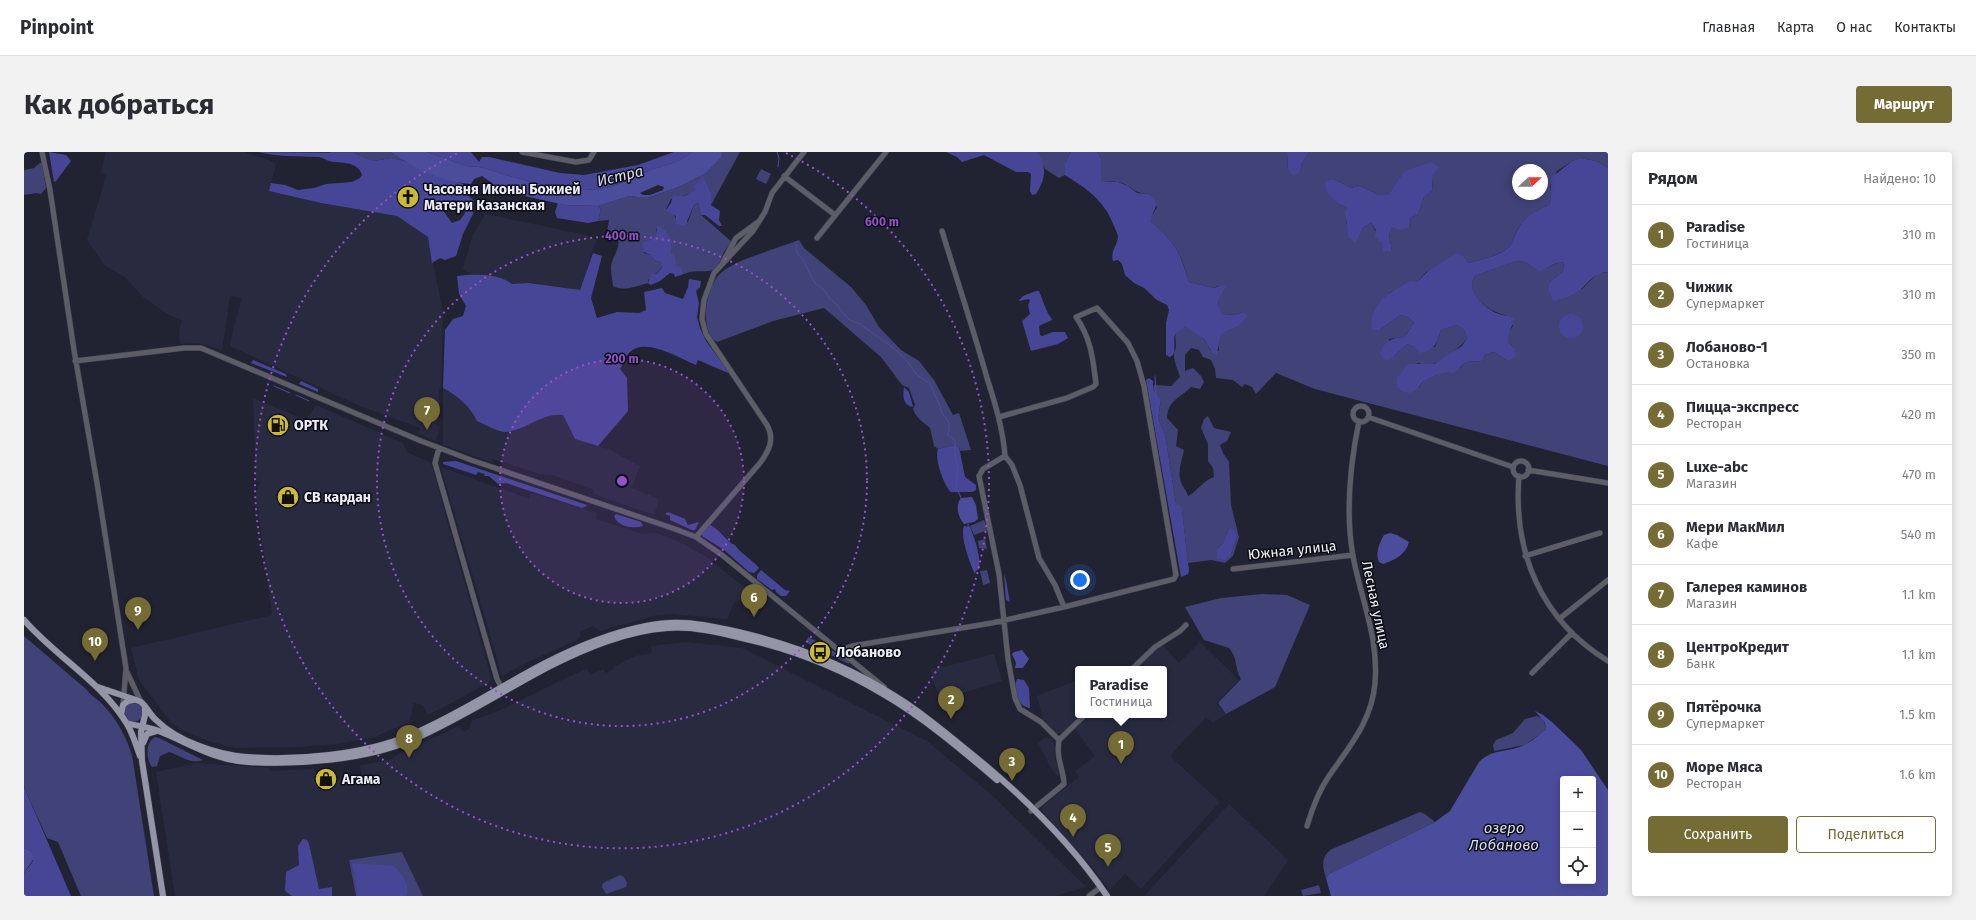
<!DOCTYPE html>
<html lang="ru">
<head>
<meta charset="utf-8">
<style>
  :root { --surface:#fff; --page:#f2f2f3; --text:#2b2b33; --muted:#7c7c81; --line:#e1e1e2; --accent:#746b35 }
  body { margin:0; font-family:"Fira Sans",sans-serif; background:var(--page); color:var(--text) }
  .controls { position:absolute; right:12px; bottom:12px; display:grid; overflow:hidden; border-radius:4px; box-shadow:0 2px 10px #0003 }
  .controls button { width:36px; height:36px; display:grid; place-items:center; padding:0; border:0; border-bottom:1px solid var(--line); background:var(--surface); color:var(--text); font:20px sans-serif }
  .compass { position:absolute; left:1488px; top:12px; width:36px; height:36px; border-radius:50%; background:var(--surface); box-shadow:0 2px 10px #0003; rotate:68deg }
  .you { position:absolute; left:1056px; top:428px; width:14px; height:14px; margin:-10px; border:3px solid #fff; border-radius:50%; background:#1a73e8; box-shadow:0 0 0 6px #1a73e833 }
  .badge { display:grid; place-items:center; width:26px; height:26px; border-radius:50%; background:var(--accent); color:#fff; font-size:13px; font-weight:700 }
  .pin { position:absolute; translate:-50% -33px; filter:drop-shadow(0 1px 2px #0008) }
  .pin::after { content:''; position:absolute; top:21px; width:14px; height:12px; background:inherit; clip-path:polygon(0 0,100% 0,50% 100%) }
  .popup { position:absolute; left:1051px; top:514px; width:92px; height:52px; box-sizing:border-box; display:grid; place-content:center; border-radius:4px; background:var(--surface); filter:drop-shadow(0 1px 3px #0005); font-size:13px; white-space:nowrap; color:var(--muted) }
  .popup b { font-size:15px; color:var(--text) }
  .popup::after { content:''; position:absolute; left:50%; top:100%; margin-left:-8px; border:8px solid transparent; border-top-color:var(--surface) }
  .list { margin:0; padding:0; list-style:none }
  h2 { display:flex; justify-content:space-between; align-items:center; height:52px; margin:0; padding:0 16px; font-size:17px }
  h2 small { font-size:13px; font-weight:400; color:var(--muted) }
  .list li { display:grid; grid-template-columns:26px 1fr auto; gap:12px; align-items:center; box-sizing:border-box; height:60px; padding:0 16px; border-top:1px solid var(--line) }
  .list b { display:block; font-size:15px; white-space:nowrap }
  .list p { margin:0; font-size:13px; white-space:nowrap; color:var(--muted) }
  .list em { font-size:13px; font-style:normal; color:var(--muted) }
  .actions { display:flex; gap:8px; padding:12px 16px }
  .actions a { flex:1; padding:9px 0; border:1px solid var(--accent); border-radius:4px; text-align:center; font-size:14px; color:var(--accent) }
  .actions .main { background:var(--accent); color:#fff }
  .icon { flex:none; width:22px; height:22px; fill:none; stroke:currentColor; stroke-width:2; stroke-linecap:round; stroke-linejoin:round }
  .map { position:relative; flex:none; width:1584px; height:744px; overflow:hidden; border-radius:4px }
  header { display:flex; align-items:center; gap:24px; box-sizing:border-box; height:56px; padding:0 20px; background:var(--surface); border-bottom:1px solid var(--line) }
  header strong { font-size:19px }
  nav { display:flex; gap:22px; margin-inline-start:auto; font-size:14px }
  .intro { display:flex; align-items:center; justify-content:space-between; box-sizing:border-box; height:96px; padding:0 24px }
  h1 { margin:0; font-size:28px }
  .button { padding:10px 18px; border-radius:4px; background:var(--accent); color:#fff; font-size:14px; font-weight:700 }
  main { display:flex; gap:24px; padding:0 24px }
  aside { flex:1; background:var(--surface); border-radius:4px; box-shadow:0 2px 10px #0003 }
  .map>svg:first-child { display:block }
</style>
</head>
<body>
<header>
<strong>Pinpoint</strong>
<nav><a>Главная</a><a>Карта</a><a>О нас</a><a>Контакты</a></nav>
</header>
<div class="intro"><h1>Как добраться</h1><a class="button">Маршрут</a></div>
<main>
<div class="map">
<svg width="1584" height="744" viewBox="0 0 1584 744">
  <rect width="100%" height="100%" fill="#212333"/>
  <!-- built -->
  <path fill="#282a40" d="M82 0H220L245 8 252 12 245 39 297 51 373 64 404 85 419 161 417 237H415V267L412 273 416 275 412 289 394 281 396 276 336 254 206 194 209 178 218 146 206 144 198 198 174 191 156 192 155 180 158 168 145 163 119 145 101 125 80 113 63 88 82 24 77 20Z
    M461 62 562 83 572 88 559 130 540 174 485 153 439 117 448 85Z
    M419 236 432 243 449 260 453 269H513L530 261 539 263 551 287 584 297 616 314 607 336 635 347 630 363 570 342 569 337 528 323 516 322 469 307 467 310 419 293Z
    M229 246 282 268 292 253 379 291 383 300 407 311 468 529 418 556 403 563 399 553 390 551 385 570 348 586 311 592 276 595 210 596 188 590 155 577 146 569 115 528 107 496 248 463 233 350 232 340 236 330 232 328Z
    M417 315 505 347 507 341 573 361 572 367 618 382 632 381 656 390 681 404 729 442 710 451 703 467 648 462 633 463 576 479 569 474 555 480 557 484 553 488 504 510 478 524Z
    M663 490 718 496 903 589 970 645 1062 735 1031 744H399L378 700 325 708 332 744H151L132 620 173 611 245 616 246 619 290 617 293 631 306 629V626L309 625 310 629 338 625 336 613 366 608 374 602 435 574 439 580 445 577 447 569 472 560 563 516 566 523 579 517 582 521 590 517 589 515 611 504 628 501 627 494Z
    M1176 490 1215 528 1192 552 1202 562 1189 571 1182 565 1146 604 1196 650 1117 737 1101 722 1086 738 1062 708 1017 658 1020 653 1055 625 1051 619 1071 604 1051 577 1065 563H1140V517H1112L1138 492 1155 511Z
    M970 502 978 529 929 544 927 542 916 544 910 531 907 518Z
    M1054 528V563H1057L1038 582 1036 580 1033 583 1019 567 1013 544Z
    M1022 585 1027 587 1032 594 1031 608 1038 622 1034 624 1028 618 1014 591Z
    M1205 652 1264 708 1240 744H1120Z"/>
  <!-- green -->
  <path fill="#414277" fill-rule="evenodd" d="M305 0H367L380 9 367 6 350 9 330 1H308Z
    M699 0H716L687 53V40L679 26 669 41 647 47 642 57 649 61 653 68 664 70 670 53 674 51 677 63 708 90C705 94 702 97 700 100 696 107 695 118 685 119 676 120 669 118 660 122 657 115 654 117 651 113 648 109 645 97 648 92L632 76V83C626 89 619 91 620 101L627 103 630 108 636 110 638 116 624 128V131C613 134 600 140 589 134 588 128 587 120 587 114 589 102 598 96 593 83L583 80 585 68 574 69 577 57 574 54 605 44 625 46 657 34 682 21 697 6Z
    M1013 0H1047L1041 11V23L1035 26 1021 17Z
    M1074 0H1263L1264 17 1276 20 1278 11 1285 0H1584V16L1572 9 1556 6 1548 9 1533 19 1526 34 1529 43 1526 52C1513 59 1499 66 1492 80 1490 85 1490 89 1486 94 1475 104 1459 107 1445 111L1440 105 1402 120 1393 130 1387 128 1365 141 1356 178 1376 163 1384 165 1390 171 1381 185 1365 187 1370 204 1383 192 1391 195H1411L1417 178 1433 173 1440 178 1443 186C1439 194 1418 209 1409 212 1404 214 1398 212 1393 211L1395 236 1399 229 1421 219 1436 216 1442 210 1458 209 1462 202 1470 200 1484 209 1490 196 1484 190V181L1489 174 1481 163C1466 160 1439 142 1451 124L1492 109 1501 110 1516 118C1526 116 1531 110 1540 110L1539 119 1525 131 1558 137 1574 121 1584 120V314L1291 237 1252 221 1232 242 1228 235 1221 232 1218 235 1209 228 1192 226 1191 217 1187 208 1179 205 1175 198 1167 196 1161 203V219L1169 216 1177 224 1180 230 1176 237 1167 235C1156 246 1144 248 1143 266L1154 278 1152 294 1160 298C1158 309 1153 319 1157 330 1159 336 1162 337 1164 344 1174 339 1178 329 1190 325L1189 316 1184 309V292L1177 276 1180 267 1184 264 1190 276 1207 280 1203 289 1196 293 1199 301 1205 310 1207 353 1215 385 1209 404 1201 411 1187 408 1164 411 1158 358 1152 352 1141 282 1134 267 1137 247 1129 237 1130 233 1147 234 1156 225C1154 218 1150 210 1150 203 1149 200 1152 197 1152 194 1152 184 1148 178 1161 174 1173 178 1182 187 1186 198L1195 199 1194 186 1196 182 1212 175 1219 160 1211 163 1198 162 1195 158 1194 144 1200 138 1194 134 1190 136 1165 130C1156 100 1152 90 1127 70V65L1133 55 1124 42C1108 41 1108 33 1094 30 1089 29 1083 29 1077 29V7ZM1494 18H1518V42H1494ZM1409 22 1408 39 1400 45 1394 63 1387 65 1385 75H1368L1365 83 1368 99 1358 90 1347 71 1340 75 1331 90C1325 80 1319 68 1323 55 1306 49 1309 43 1310 27L1327 36 1336 34 1355 43H1364L1370 35ZM1205 376 1213 385 1207 402 1193 397 1199 391Z
    M16 11H18L22 36 17 42 12 41 0 43V18L10 16Z
    M737 17 747 22 742 32 732 27Z
    M775 88 780 96 827 135 842 153 855 175 877 198 895 209 910 228 929 263 935 261 947 298 936 299 935 295 931 293 914 297 910 294 906 276C898 269 893 267 889 257L891 253 885 236 878 233 857 205 800 156 749 169 693 190C684 185 683 175 682 166 681 151 686 130 698 120 711 108 757 95 775 88Z
    M960 368 964 378 950 383 946 374Z
    M961 387 963 397 955 396 954 389Z
    M963 418 966 431 959 433 956 419Z
    M1238 442 1263 443 1286 453 1251 535 1202 562 1194 551 1217 527C1210 515 1214 506 1205 496L1180 488 1161 455 1197 446Z
    M0 484 63 538C68 545 74 547 79 553 93 567 102 585 108 603L130 744H57L34 690 23 686 0 635Z
    M784 485 798 492 797 495 792 497 782 490Z
    M803 495 825 509V512L803 501Z
    M99 560a10 10 0 1 1 20 0a10 10 0 1 1-20 0Z
    M1513 564C1519 567 1521 570 1522 578L1501 593 1470 599 1469 593 1472 588 1489 581 1501 567Z
    M131 585 135 586 179 608C166 613 156 603 145 600L136 604 133 614 128 615C122 607 121 590 131 585Z
    M1396 660 1401 662 1411 670 1305 722 1302 726C1298 714 1297 704 1308 697Z
    M378 700 399 744H332L325 708Z
    M596 723 600 725 603 731 602 735 582 742 578 735 579 731Z
    M1295 733 1297 741 1279 744 1277 738Z"/>
  <!-- forest -->
  <path fill="#474696" fill-rule="evenodd" d="M25 0 42 3 47 9 32 29 30 30Z
    M234 0 330 1 350 9 367 6 380 9 405 21 439 32 443 42 450 49 449 62 439 82 432 104 421 108 416 106 408 111 404 85 373 64 297 51 245 39 247 31 261 33 274 38 290 36 302 32 328 30 336 26 338 23C334 10 320 11 310 10 305 10 300 6 295 5 275 4 253 5 234 0ZM431 48 438 53 441 61 436 68 428 71 418 57 423 50Z
    M403 0H447L455 10 458 5H465L536 21 560 23 614 13 650 0H668C654 12 644 12 627 18 613 23 600 31 585 35 553 43 520 33 489 25 478 23 456 12 445 15Z
    M922 0H1013C1024 15 1021 28 1012 42L1008 43 1006 39 1007 22 1004 20H992L960 3 938 10 933 5Z
    M1047 0H1074L1077 7V29L1094 30 1104 34 1113 41 1124 42 1132 50C1133 58 1126 62 1127 70 1153 91 1155 99 1165 130L1190 136 1198 133 1202 134C1197 145 1190 148 1198 162L1211 163 1219 160 1223 163C1219 176 1206 176 1196 183L1193 203 1189 202 1180 187 1161 174 1151 182C1149 189 1152 195 1149 203L1146 205 1142 203V171L1145 158 1143 153 1133 148 1120 136 1110 131 1101 123 1098 112 1094 108 1089 109C1086 99 1093 95 1094 85 1094 82 1091 77 1090 74 1081 49 1062 36 1041 23V11Z
    M1263 0H1285L1278 11 1276 20 1269 24 1264 17Z
    M1556 6 1572 9 1584 16V120C1572 120 1566 128 1558 136 1551 143 1538 147 1529 149L1525 140V131L1539 119 1540 110C1530 110 1525 116 1516 119L1501 110 1492 109 1451 124C1441 138 1459 154 1472 161 1477 163 1484 164 1490 166 1488 175 1484 181 1484 190L1490 196 1492 204 1484 209 1470 200 1462 202 1458 209 1442 210 1430 221C1418 218 1410 225 1399 229 1392 241 1384 245 1373 235V226L1384 212H1410L1438 194 1443 186 1440 178 1433 173 1417 178C1412 192 1412 197 1396 201L1391 195 1383 192 1370 204 1362 208 1356 202C1361 188 1368 186 1381 185L1390 171 1384 165 1376 163 1356 178H1348C1344 152 1367 139 1387 128L1393 130 1403 120 1432 101 1440 105 1445 111C1459 107 1476 104 1486 94 1490 89 1490 83 1494 77 1501 64 1513 59 1526 52 1529 43 1526 36 1527 26L1548 9Z
    M1408 10 1415 16 1409 22 1408 39 1400 45 1394 63 1387 65 1385 75 1376 78 1368 75 1365 83 1368 99H1359L1358 90 1351 86 1352 78 1347 71 1340 75 1331 91 1325 86 1321 61 1323 55C1310 51 1311 47 1302 39L1301 30 1310 27 1327 36 1336 34 1355 43H1364L1381 19Z
    M679 25 687 40V53L696 59 695 68 698 74H695L681 63H677L674 51 670 53 661 74 652 72V64L642 58 647 51 649 43C657 45 665 44 671 38L670 34Z
    M534 51 541 53 574 54 577 57 574 69 564 71 533 66 531 60Z
    M633 73 641 78 648 88 647 101 651 105 652 114 657 116 660 122 651 125 650 122 646 121 636 129 627 133 624 131 627 122H632L638 116 636 110 630 108 627 103 618 99 620 97 618 91 626 88 632 83Z
    M569 101 578 104 567 146 573 166 593 160 615 161 622 158 620 140 638 136 641 141 659 147 664 135 665 127 677 129 676 135 672 139 675 151 673 165 676 176 682 189 705 220 704 221 674 208 672 213C655 206 620 184 605 201 601 205 599 212 596 217L603 226 604 259 574 294 551 287 539 263C519 260 502 278 482 280 474 280 460 272 453 269 446 254 434 244 419 236L421 178 429 167 439 164 442 154 435 142 433 124C450 122 474 121 488 132L504 131 556 138Z
    M1012 139H1015C1018 146 1020 153 1023 159 1024 163 1027 164 1028 168L1015 174 1016 183 1018 184 1029 180H1041L1044 186 1034 192 1007 199 998 169 1006 162 1004 153 1006 149 1005 147 994 149 999 144Z
    M1535 174a12 12 0 1 1 24 0a12 12 0 1 1-24 0Z
    M229 208 262 222 263 225 227 211Z
    M1125 226 1129 229V237L1137 247 1134 267 1141 282 1152 352 1156 353 1158 358 1165 419 1164 422 1157 425 1122 228Z
    M277 229 294 237V240L275 232Z
    M880 235 885 240 889 255C878 253 879 243 880 235Z
    M931 293 935 295 941 325 952 333V338L948 340H927C920 334 910 306 914 297Z
    M432 309 563 353V354L558 356 482 331 474 332 465 324H460L461 322 454 320 452 323 419 312V310Z
    M644 360 661 367 664 373 675 370 671 378H668L646 368V364L641 362Z
    M592 362 617 370 619 374C608 377 594 375 590 364Z
    M686 373C696 377 702 390 711 393 717 402 728 407 735 416L730 421 725 420 699 397 678 384V380Z
    M940 374 946 375C951 388 957 403 955 417L950 420C945 409 936 384 940 374Z
    M1205 376 1210 377 1213 385 1207 402 1202 408 1193 407V397L1199 391Z
    M737 418 761 438 766 439 762 444H757L752 440 751 437 748 438 733 427V423Z
    M980 422C982 425 985 445 986 450L982 448Z
    M993 527 1000 528 1005 536 1006 556C994 555 988 537 993 527Z
    M0 635 47 744H0V721L9 709 7 699 0 696Z
    M279 687 283 688 285 692 295 737 308 735V744H268L261 739 262 720 275 713 274 694Z
    M328 711 370 714C377 720 387 735 382 744H334Z"/>
  <!-- water -->
  <path fill="#4c4c9d" fill-rule="evenodd" d="M367 0H403L445 15C456 12 478 23 489 25 520 33 553 43 585 35 600 31 613 23 627 18 644 12 654 12 668 0H699L697 6 682 21 657 34 624 46 605 44 574 54 541 53 479 39 458 24 450 27 447 32C419 30 389 16 367 0ZM634 33 640 35 639 38 626 43H619L616 41Z
    M948 345 952 353 954 367 950 370 940 372C934 365 931 354 937 346Z
    M1366 381 1373 383 1385 390C1382 403 1370 408 1359 412L1355 410C1351 401 1355 392 1360 383Z
    M998 498 1005 507 999 516H991L992 511 988 502 990 500Z
    M1511 559 1519 563 1529 571 1557 598 1584 638V744H1307L1302 726 1305 722 1411 670 1426 659 1455 610C1470 596 1481 601 1498 594 1507 591 1514 583 1522 578L1521 571ZM1539 627H1569V729H1539Z
    M0 696 7 699 10 706 0 721Z"/>
  <g fill="none" stroke-linecap="round" stroke-linejoin="round">
    <!-- stream -->
    <path stroke="#4c4c9d" stroke-width="1" d="M753 0 755 6 754 15
      M772 92 773 101 779 108 791 131 801 139 805 146 812 152 824 167 836 172 872 198 884 210 892 222 906 232 916 254 917 259 925 271V279L923 282 931 288V303L934 315 932 334 937 346
      M1131 224 1134 274
      M250 234 266 241
      M272 243 285 249
      M944 372 951 421"/>
    <!-- minor casing -->
    <g stroke="#3e3f4f" stroke-width="6">
      <path id="minor" d="M18 0 26 38 50 198 73 331 102 516 99 553
        M498 0 552 10 565 8 570 0
        M760 24 811 63
        M918 79C933 128 949 176 963 226 971 251 979 277 981 304L959 317 955 324 975 422 984 507 991 546 996 557 1017 570 1035 588 1061 563
        M793 86 862 0
        M699 110 712 86 734 70
        M51 209 160 196H177L397 289 447 308 651 377 672 385 698 403 860 535
        M1329 262a8 8 0 1 1 16 0a8 8 0 1 1-16 0Z
        M1344 265 1489 315
        M415 296 411 311 473 527 477 535
        M981 304 988 313 996 333 1015 406 1031 433 1040 455
        M1489 317a8 8 0 1 1 16 0a8 8 0 1 1-16 0Z
        M1504 318 1584 331
        M1495 324C1489 401 1517 468 1584 509
        M672 385 736 311C745 299 751 287 743 273L682 182 678 167 680 148 690 121 729 79 741 60 748 41 780 0
        M1501 404 1576 381
        M1209 417 1329 403
        M1535 467 1584 428
        M819 501 823 496 828 494 968 471 1040 455 1150 427 1152 423 1120 234 1113 209 1104 191 1073 156 1052 165C1067 186 1069 207 1072 232L1069 235 1043 246 975 265
        M1108 517 1131 495 1156 479 1162 473
        M103 520 117 550
        M1508 521 1548 481
        M1007 659 1040 632C1039 615 1032 607 1035 588
        M1283 674C1288 657 1294 640 1305 624 1325 595 1348 569 1351 531 1355 485 1337 448 1329 404 1321 359 1326 313 1335 269
        M1065 744 1077 735"/>
    </g>
    <!-- major casing -->
    <g stroke="#3e3f4f" stroke-width="7">
      <path id="major" d="M0 468C32 505 78 530 103 572 109 582 112 593 116 604
        M74 535C81 538 114 548 117 550 123 555 126 563 132 568 153 589 193 603 222 605 273 609 339 603 387 583 451 556 507 512 573 488 595 480 621 472 646 471 669 470 692 475 714 480 770 493 826 515 874 546 897 560 918 578 939 595 993 638 1044 686 1083 744
        M121 555V563L117 580 118 609 139 744
        M97 563 99 553 104 549 109 548
        M103 571C113 574 124 575 135 579 165 591 190 608 224 610 275 613 340 608 388 588 436 567 480 538 526 514 562 496 602 479 643 476 668 474 694 480 718 486 767 497 816 516 859 542 899 565 938 598 973 628
        M119 591 123 582 133 579"/>
    </g>
    <!-- minor -->
    <use href="#minor" stroke="#5c5d66" stroke-width="5"/>
    <!-- major -->
    <use href="#major" stroke="#9496a7" stroke-width="6"/>
  </g>
  <!-- distance rings -->
  <circle cx="598" cy="329" r="122" fill="#9253cb" fill-opacity=".12"/>
  <g fill="none" stroke="#9253cb" stroke-width="2" stroke-dasharray="2 4">
    <circle cx="598" cy="329" r="122"/>
    <circle cx="598" cy="329" r="245"/>
    <path d="M762 1A367 367 0 1 1 434 1"/>
  </g>
  <!-- icons -->
  <defs>
    <g id="church-disc" transform="scale(1.15)"><circle r="9.5" fill="#cdb938" stroke="#0c0d14"/><path d="M-1.2-6h2.4v3.5h3.3v2.4h-3.3V6h-2.4V-.1h-3.3v-2.4h3.3Z" fill="#111"/></g>
    <g id="fuel-disc" transform="scale(1.15)"><circle r="9.5" fill="#cdb938" stroke="#0c0d14"/><path d="M-5.5-6h7V0h2V4h1.3V-2.5L3-4.5l.8-.8L6-3V5H2.5V1h-1V6h-7ZM-4.2-4.7v3.2H.2V-4.7Z" fill="#111"/></g>
    <g id="shop-disc" transform="scale(1.15)"><circle r="9.5" fill="#cdb938" stroke="#0c0d14"/><path d="M-5-2.5h2.3a2.7 3.5 0 0 1 5.4 0H5L5.5 6h-11ZM-1.5-2.5h3a1.5 2.3 0 0 0-3 0Z" fill="#111"/></g>
    <g id="bus-disc" transform="scale(1.15)"><circle r="9.5" fill="#cdb938" stroke="#0c0d14"/><path d="M-5-6H5V4H4V6H2V4H-2V6H-4V4H-5ZM-3.5-4V0h7V-4ZM-3.5 1.2v1.5H-2V1.2ZM2 1.2v1.5H3.5V1.2Z" fill="#111"/></g>
  </defs>
  <g fill-rule="evenodd">
    <use href="#church-disc" x="384" y="45"/>
    <use href="#fuel-disc" x="254" y="273"/>
    <use href="#shop-disc" x="264" y="345"/>
    <use href="#bus-disc" x="796" y="500"/>
    <use href="#shop-disc" x="302" y="627"/>
  </g>
  <g text-anchor="middle" stroke-width="3" stroke-linejoin="round" paint-order="stroke">
    <!-- poi labels -->
    <g font-size="14" font-weight="bold" fill="#edeef9" stroke="#0c0d14" text-anchor="start">
      <text x="400" y="42">Часовня Иконы Божией<tspan x="400" dy="16">Матери Казанская</tspan></text>
      <text x="270" y="278">ОРТК</text>
      <text x="280" y="350">СВ кардан</text>
      <text x="812" y="505">Лобаново</text>
      <text x="318" y="632">Агама</text>
    </g>
    <!-- street labels -->
    <g font-size="14" fill="#edeef9" stroke="#0c0d14">
      <text transform="translate(1268 398) rotate(-6)" y="5">Южная улица</text>
      <text transform="translate(1352 453) rotate(78)" y="5">Лесная улица</text>
    </g>
    <!-- water labels -->
    <g font-size="15" font-style="italic" fill="#d8dbf2" stroke="#0c0d14">
      <text transform="translate(596 24) rotate(-13)" y="5">Истра</text>
      <text x="1480" y="681">озеро<tspan x="1480" dy="17">Лобаново</tspan></text>
    </g>
  </g>
  <circle cx="598" cy="329" r="6" fill="#9253cb" stroke="#0c0d14" stroke-width="2"/>
  <g font-size="12" text-anchor="middle" font-weight="bold" fill="#9253cb" stroke="#0c0d14" stroke-width="3" stroke-linejoin="round" paint-order="stroke">
    <text x="858" y="74">600 m</text>
    <text x="598" y="88">400 m</text>
    <text x="598" y="211">200 m</text>
  </g>
</svg>
<div class="controls">
<button>+</button>
<button>−</button>
<button><svg class="icon" aria-label="locate" viewBox="0 0 24 24"><circle cx="12" cy="12" r="6"/><path d="M12 2v4M12 18v4M2 12h4M18 12h4"/></svg></button>
</div>
<svg class="compass" viewBox="-18 -18 36 36"><path d="M0-13l5 13h-10z" fill="#e53935"/><path d="M0 13l5-13h-10z" fill="#7c7c81"/></svg>
<div class="you"></div>
<div class="pin badge" style="left:1097px;top:612px">1</div>
<div class="popup"><b>Paradise</b>Гостиница</div>
<div class="pin badge" style="left:927px;top:567px">2</div>
<div class="pin badge" style="left:988px;top:629px">3</div>
<div class="pin badge" style="left:1049px;top:685px">4</div>
<div class="pin badge" style="left:1084px;top:715px">5</div>
<div class="pin badge" style="left:730px;top:465px">6</div>
<div class="pin badge" style="left:403px;top:278px">7</div>
<div class="pin badge" style="left:385px;top:606px">8</div>
<div class="pin badge" style="left:114px;top:478px">9</div>
<div class="pin badge" style="left:71px;top:509px">10</div>
</div>
<aside>
<h2>Рядом<small>Найдено: 10</small></h2>
<ul class="list">
<li><span class="badge">1</span><div><b>Paradise</b><p>Гостиница</p></div><em>310 m</em></li>
<li><span class="badge">2</span><div><b>Чижик</b><p>Супермаркет</p></div><em>310 m</em></li>
<li><span class="badge">3</span><div><b>Лобаново-1</b><p>Остановка</p></div><em>350 m</em></li>
<li><span class="badge">4</span><div><b>Пицца-экспресс</b><p>Ресторан</p></div><em>420 m</em></li>
<li><span class="badge">5</span><div><b>Luxe-abc</b><p>Магазин</p></div><em>470 m</em></li>
<li><span class="badge">6</span><div><b>Мери МакМил</b><p>Кафе</p></div><em>540 m</em></li>
<li><span class="badge">7</span><div><b>Галерея каминов</b><p>Магазин</p></div><em>1.1 km</em></li>
<li><span class="badge">8</span><div><b>ЦентроКредит</b><p>Банк</p></div><em>1.1 km</em></li>
<li><span class="badge">9</span><div><b>Пятёрочка</b><p>Супермаркет</p></div><em>1.5 km</em></li>
<li><span class="badge">10</span><div><b>Море Мяса</b><p>Ресторан</p></div><em>1.6 km</em></li>
</ul>
<div class="actions"><a class="main">Сохранить</a><a>Поделиться</a></div>
</aside>
</main>
</body>
</html>
